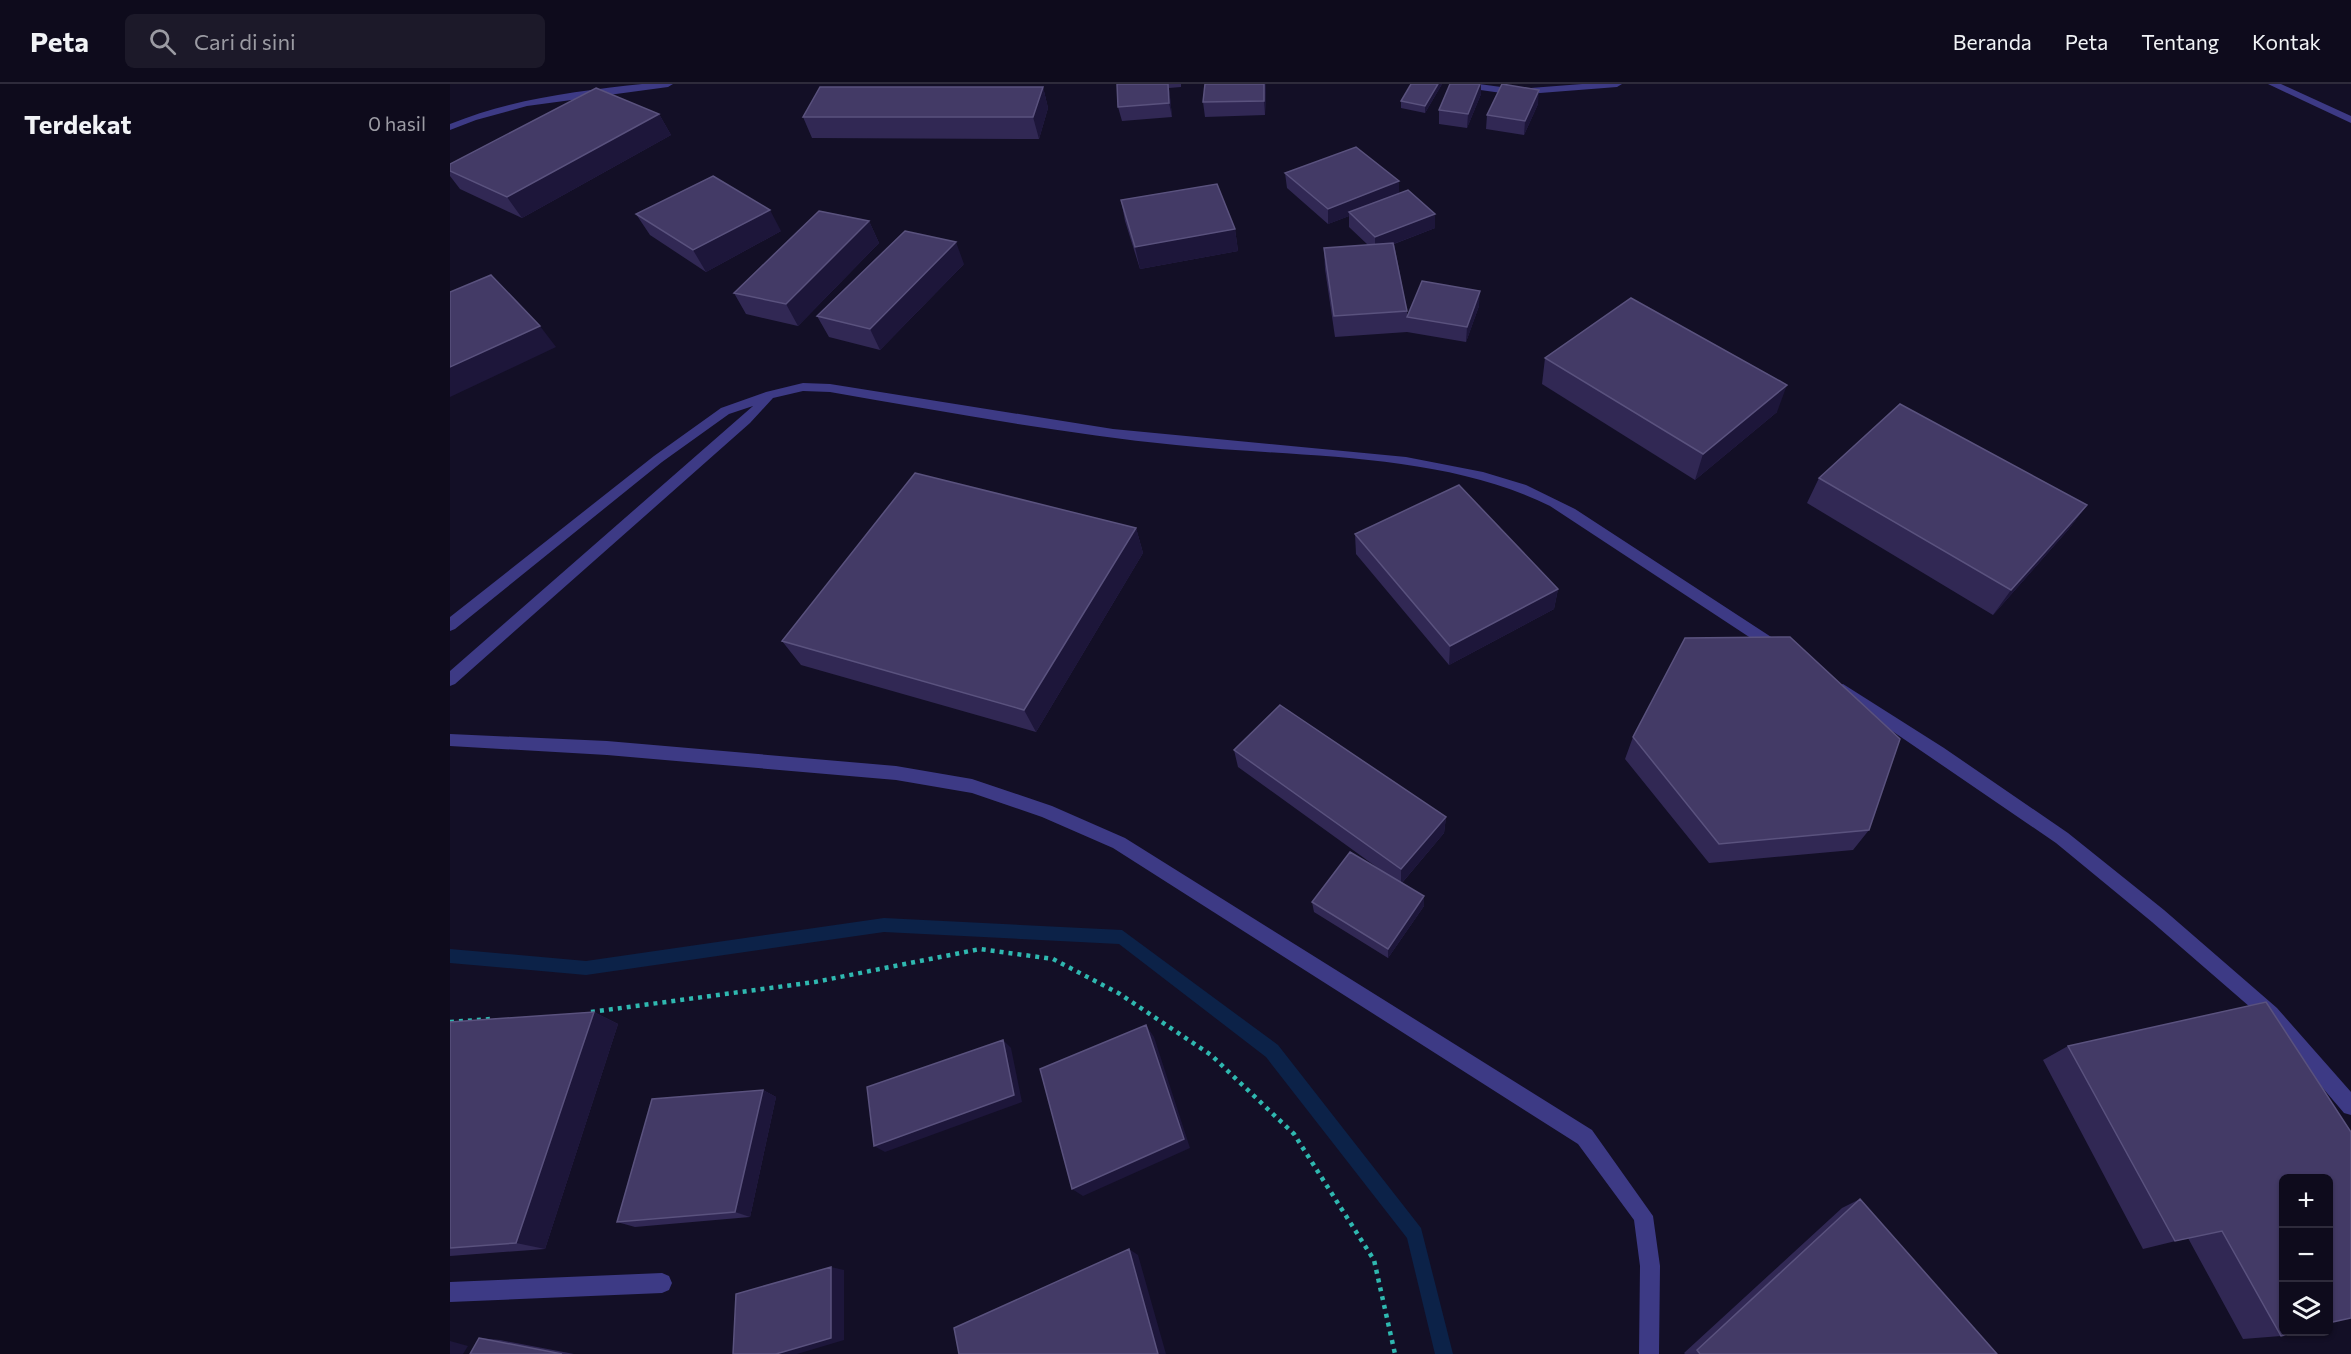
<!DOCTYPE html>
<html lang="id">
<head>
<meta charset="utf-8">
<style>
  :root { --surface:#0e0b1c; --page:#1c1929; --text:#f1f3f6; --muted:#9b9ba3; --line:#2e2b3b }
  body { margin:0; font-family:Commissioner,sans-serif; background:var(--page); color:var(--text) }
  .controls { position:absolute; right:18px; bottom:18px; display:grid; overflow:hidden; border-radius:9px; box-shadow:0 2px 4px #0004 }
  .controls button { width:54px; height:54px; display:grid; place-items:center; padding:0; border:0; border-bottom:2px solid var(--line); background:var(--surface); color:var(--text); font:30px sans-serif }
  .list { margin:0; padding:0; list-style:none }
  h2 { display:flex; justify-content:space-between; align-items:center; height:78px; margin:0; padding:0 24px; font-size:26px }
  h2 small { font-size:20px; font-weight:400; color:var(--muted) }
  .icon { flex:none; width:33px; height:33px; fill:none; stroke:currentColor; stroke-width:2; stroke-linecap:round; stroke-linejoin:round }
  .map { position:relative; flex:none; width:1901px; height:1270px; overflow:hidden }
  header { display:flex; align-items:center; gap:36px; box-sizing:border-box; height:84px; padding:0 30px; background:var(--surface); border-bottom:2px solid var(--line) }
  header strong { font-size:28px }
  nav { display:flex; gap:33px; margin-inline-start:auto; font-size:21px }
  .search { width:420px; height:54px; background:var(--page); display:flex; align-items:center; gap:15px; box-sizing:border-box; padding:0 21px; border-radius:9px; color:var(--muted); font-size:22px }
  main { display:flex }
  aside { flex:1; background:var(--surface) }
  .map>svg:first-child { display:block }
</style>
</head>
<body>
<header>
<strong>Peta</strong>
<div class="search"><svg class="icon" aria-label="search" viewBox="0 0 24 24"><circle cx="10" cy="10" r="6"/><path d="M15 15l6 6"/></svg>Cari di sini</div>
<nav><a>Beranda</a><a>Peta</a><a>Tentang</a><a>Kontak</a></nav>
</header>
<main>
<aside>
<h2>Terdekat<small>0 hasil</small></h2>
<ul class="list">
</ul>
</aside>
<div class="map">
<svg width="1901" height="1270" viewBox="0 0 1901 1270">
  <rect width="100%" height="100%" fill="#130f26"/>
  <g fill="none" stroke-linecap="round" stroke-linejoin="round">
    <!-- stream -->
    <path fill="#0c2248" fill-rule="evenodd" d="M434 834 672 846 828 961 971 1144 1003 1270H985L957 1154 816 973 669 860 434 848 136 891 0 879V865L136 877Z"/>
    <!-- path -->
    <path stroke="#2fb8b0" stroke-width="4.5" stroke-dasharray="4 5" stroke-linecap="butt" d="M141 928 365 898 530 865 603 875 670 910 761 971 844 1050 924 1176 945 1270
      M0 938 41 935"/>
    <!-- lane -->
    <path fill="#3d3a85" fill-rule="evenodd" d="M1818 0H1831L1901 32V39Z
      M353 299 380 300 663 345 956 373 1033 388 1076 401 1125 425 1332 560 1334 564 1332 568H1322L1100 422C988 367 847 374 726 361 610 349 495 328 380 308L353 307 323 314 300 339 5 600 0 602V587L303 322 279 330 212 378 5 545 0 547V533L204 372 271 324 316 308Z
      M1393 600 1494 664 1618 749 1714 826 1827 924 1901 1008V1031L1894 1029 1815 936 1702 838 1606 759 1388 610 1386 606 1388 602Z"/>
    <!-- street -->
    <path fill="#3d3a85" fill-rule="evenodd" d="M192 0H223L218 3 77 22 26 36 0 46V40C61 15 127 7 192 0Z
      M1004 0H1029L1066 5 1132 0H1172L1167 3 1066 11 1009 3Z
      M0 650 157 657 446 682 522 695 602 722 675 754 1142 1046 1203 1132 1210 1182 1209 1270H1189L1190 1182 1184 1136 1128 1060 663 764 592 733 522 709 446 696 157 671 0 662Z
      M212 1189 219 1192 222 1199 219 1206 212 1209 0 1218V1198Z"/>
  </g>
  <!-- wall -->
  <path fill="#312854" d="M672 0H731V3L719 4 722 33 672 37 668 23Z
    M755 0H816L815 31 755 33 753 18Z
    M992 0 975 29 951 24V17Z
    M1000 0H1031V10L1017 44 989 40V26Z
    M593 3 598 24 589 55 362 54 353 33Z
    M1088 20 1074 51 1036 45 1037 31Z
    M209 30 221 51 72 134 10 105 0 92V80Z
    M835 89 949 97V110L985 144 944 160 957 227V233L1029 222 1016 258 957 248 885 253 875 185 874 164 918 161 899 143V132L878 140 837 104Z
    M671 116 785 145 788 167 690 185 675 137Z
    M186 130 331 147 256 188 200 151Z
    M419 137 429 159 348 242 296 230 284 209Z
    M514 180 430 266 379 253 367 232Z
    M1095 274 1327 328 1245 396 1092 300Z
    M1369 394 1637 421 1618 446 1543 531 1357 419Z
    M686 444 693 469 586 648 351 581 332 557Z
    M905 450 1108 505 1104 525 999 581 906 470Z
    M1183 653 1419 746 1403 766 1259 779 1175 675Z
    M784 666 996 733 994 749 952 799 974 822 938 874 864 828 862 818 932 787 788 683Z
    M1816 918 1831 1252 1793 1255 1738 1154 1693 1165 1593 976 1618 962Z
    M144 928 168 940 95 1165 0 1172V938Z
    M313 1006 326 1013 300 1133 185 1143 167 1138Z
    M1410 1115 1547 1270H1235L1234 1269 1392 1124Z
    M29 1254 50 1256 124 1270H20Z"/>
  <!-- shaded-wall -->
  <path fill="#1d163a" d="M718 0 720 11 722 33 719 19Z
    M814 0H816L815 31 814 17Z
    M988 0H992L975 29V22Z
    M1030 0H1031V10L1017 44 1018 30Z
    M593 3 598 24 589 55 583 33Z
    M1089 6 1088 20 1074 51 1075 37Z
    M209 30 221 51 72 134 57 113Z
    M949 97V111L899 128V132L878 140V125Z
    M320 126 331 147 256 188 243 166Z
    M985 130V144L925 167V153Z
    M419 137 429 159 348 242 336 220Z
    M785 145 788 167 690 185 685 163Z
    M506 158 514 180 430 266 420 245Z
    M1030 207 1029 222 1016 258 1017 243Z
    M90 242 106 263 0 313V283Z
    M1337 301 1327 328 1245 396 1253 370Z
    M1637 421 1618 446 1543 531 1561 506Z
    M686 444 693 469 586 648 574 626Z
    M1108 505 1104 525 999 581 1000 562Z
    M996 733 994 749 951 800V785Z
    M974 812V822L938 874V865Z
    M144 928 168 940 95 1165 66 1159Z
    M696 941 704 953 740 1064 633 1112 622 1105Z
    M553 956 561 964 572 1018 435 1068 424 1062Z
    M313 1006 326 1013 300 1133 285 1128Z
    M679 1165 688 1171 716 1270H708Z
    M381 1183 394 1186V1256L347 1270H326Z
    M0 1257 18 1262 13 1270H0Z"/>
  <!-- building -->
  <path fill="#433a66" stroke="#5a527e" stroke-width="1.5" d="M667 0H718L719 19 668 23Z
    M755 0H814V17L753 18Z
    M961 0H988L975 22 951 17Z
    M1000 0H1030L1018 30 989 26Z
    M1052 0 1089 6 1075 37 1037 31Z
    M370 3H593L583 33H353Z
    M146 4 209 30 57 113 0 87V80Z
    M906 63 949 97 878 125 835 89Z
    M263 92 320 126 243 166 186 130Z
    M767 100 785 145 685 163 671 116Z
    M958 106 985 130 925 153 899 128Z
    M369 127 419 137 336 220 284 209Z
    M455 147 506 158 420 245 367 232Z
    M943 159 957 227 884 232 874 164Z
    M41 191 90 242 0 283V208Z
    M972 197 1030 207 1017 243 957 233Z
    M1181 214 1337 301 1253 370 1095 274Z
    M1450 320 1637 421 1561 506 1369 394Z
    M465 389 686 444 574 626 332 557Z
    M1009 401 1108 505 1000 562 905 450Z
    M1340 553 1450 655 1419 746 1269 760 1183 653 1235 554Z
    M830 621 996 733 951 785 784 666Z
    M900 768 974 812 938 865 862 818Z
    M1816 918 1901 1048V1234L1878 1239V1095H1833V1248H1847L1831 1252 1772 1147 1725 1157 1618 962Z
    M144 928 66 1159 0 1164V938Z
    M696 941 734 1055 622 1105 590 985Z
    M553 956 564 1011 424 1062 417 1003Z
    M313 1006 285 1128 167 1138 202 1015Z
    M1410 1115 1547 1270H1250L1247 1266Z
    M679 1165 708 1270H509L504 1244Z
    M381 1183V1254L326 1270H283L286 1210Z
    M29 1254 112 1270H20Z"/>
</svg>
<div class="controls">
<button>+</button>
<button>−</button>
<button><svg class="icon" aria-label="layers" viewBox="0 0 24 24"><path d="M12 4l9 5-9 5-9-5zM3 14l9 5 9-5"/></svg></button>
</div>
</div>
</main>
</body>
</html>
